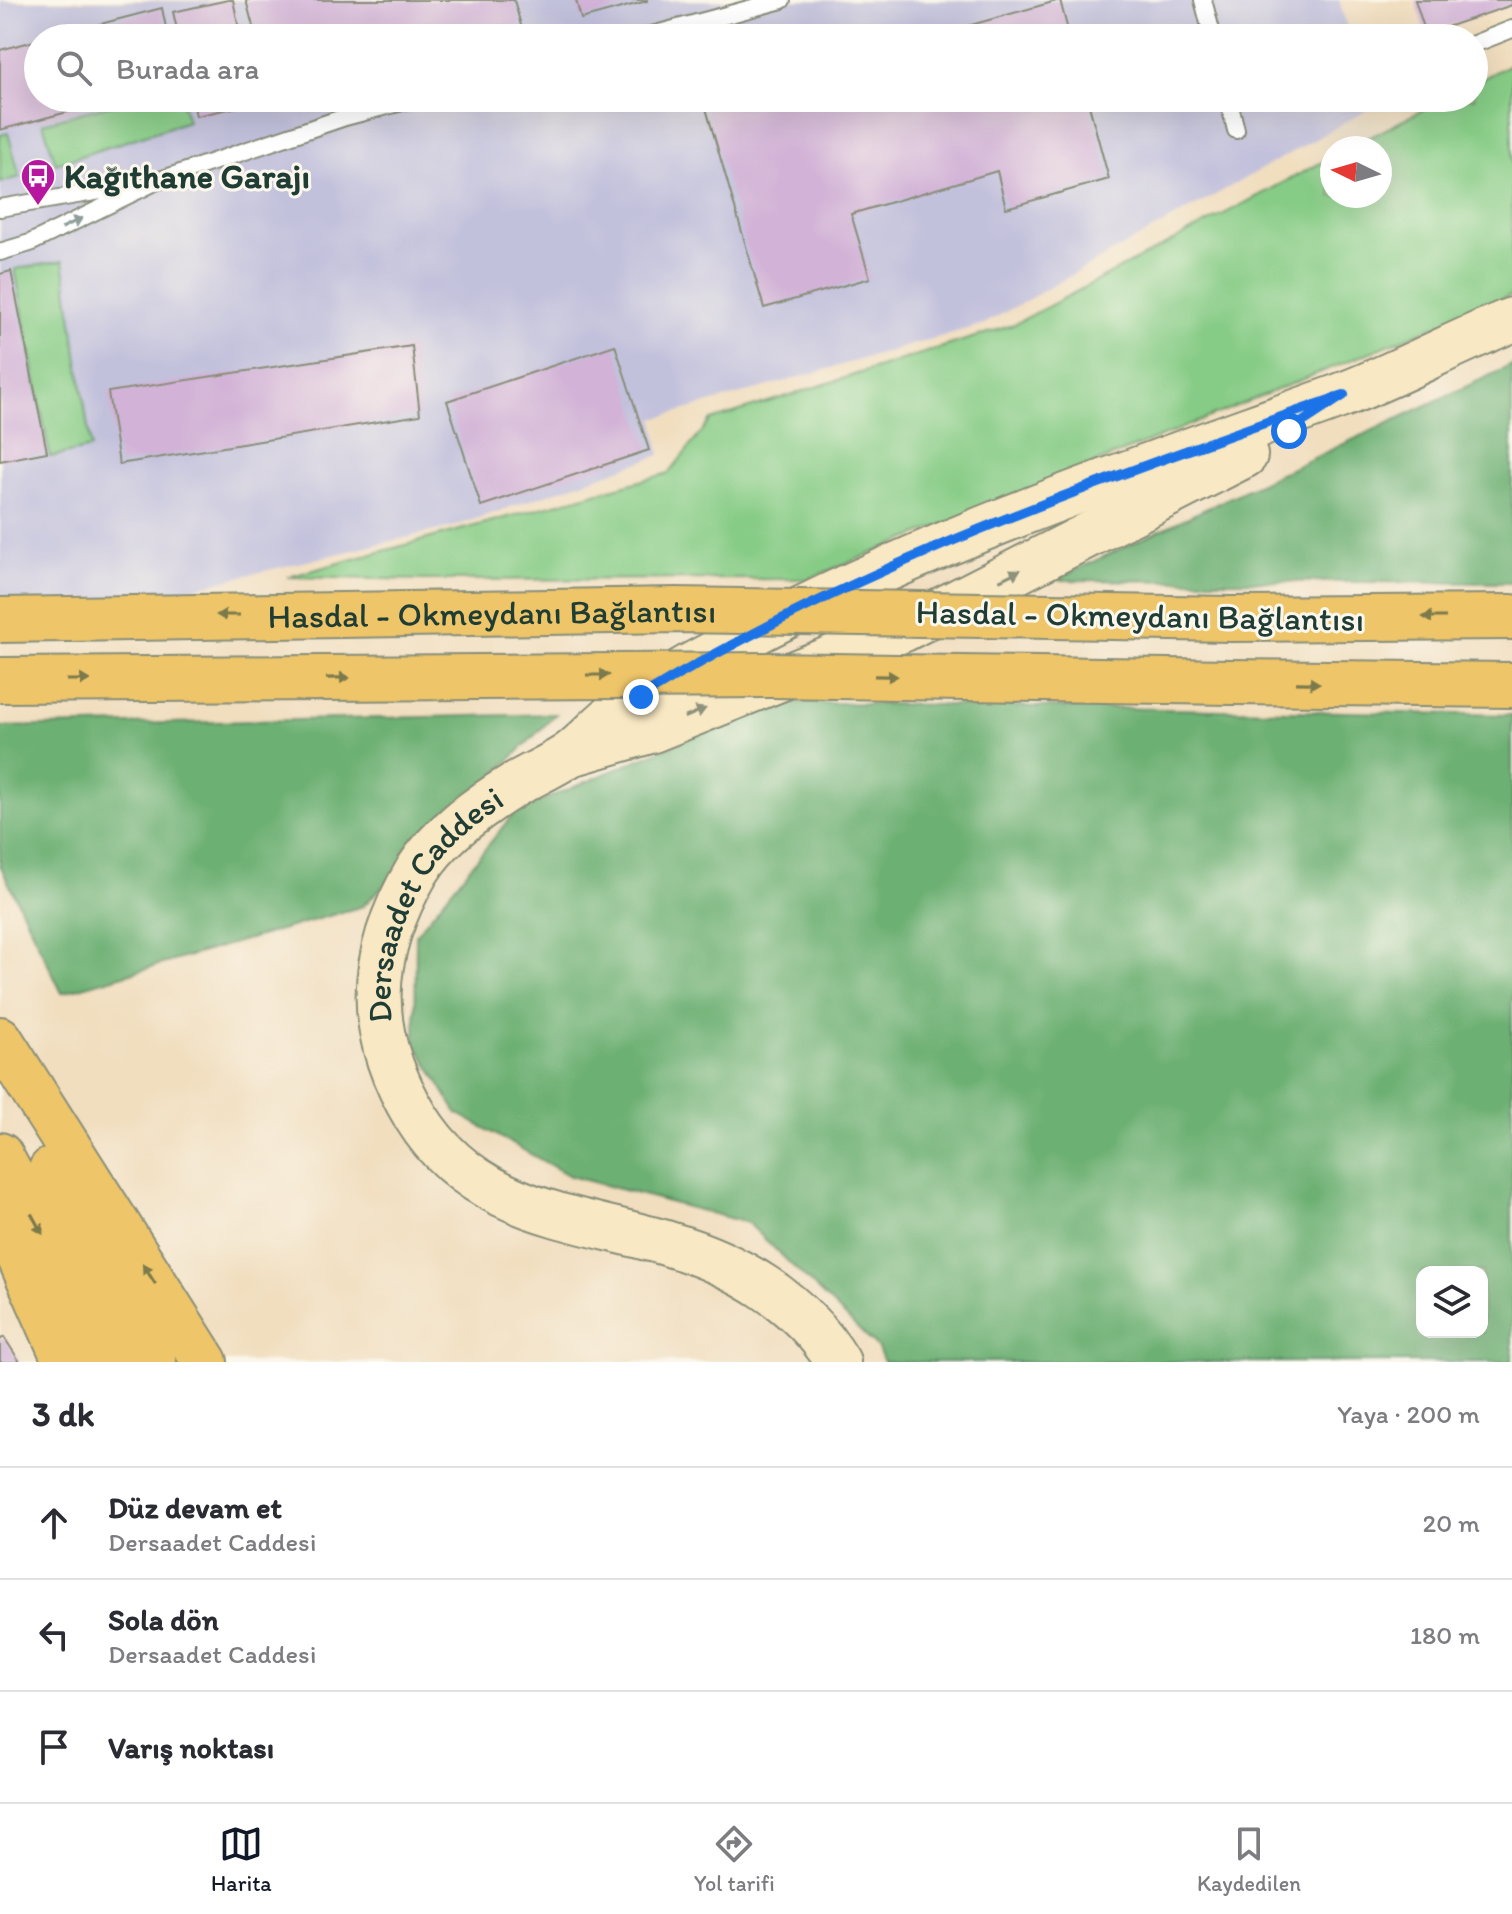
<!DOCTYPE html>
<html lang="tr">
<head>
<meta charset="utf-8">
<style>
  :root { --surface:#fff; --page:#f2f2f3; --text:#2b2b33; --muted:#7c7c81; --line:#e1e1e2; --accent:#111827 }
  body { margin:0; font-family:Itim,sans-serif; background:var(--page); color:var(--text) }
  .controls { position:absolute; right:24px; bottom:24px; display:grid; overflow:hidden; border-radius:16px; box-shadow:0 8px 32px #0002 }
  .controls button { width:72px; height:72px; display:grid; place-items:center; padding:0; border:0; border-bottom:2px solid var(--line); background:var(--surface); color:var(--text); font:40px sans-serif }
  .compass { position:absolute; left:1320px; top:136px; width:72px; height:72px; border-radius:50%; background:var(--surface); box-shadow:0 8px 32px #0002; rotate:275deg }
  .stop { position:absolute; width:24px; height:24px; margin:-18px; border:6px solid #1a73e8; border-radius:50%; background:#fff }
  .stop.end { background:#1a73e8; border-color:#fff; box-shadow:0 2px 8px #0008 }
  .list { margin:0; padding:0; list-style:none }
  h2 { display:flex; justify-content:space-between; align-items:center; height:104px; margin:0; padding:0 32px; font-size:34px }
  h2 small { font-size:26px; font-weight:400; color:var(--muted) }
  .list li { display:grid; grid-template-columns:52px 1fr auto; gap:24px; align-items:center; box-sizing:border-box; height:112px; padding:0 32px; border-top:2px solid var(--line) }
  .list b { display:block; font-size:30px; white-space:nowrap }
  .list p { margin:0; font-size:26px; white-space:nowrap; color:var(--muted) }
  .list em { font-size:26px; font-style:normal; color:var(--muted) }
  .icon { flex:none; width:44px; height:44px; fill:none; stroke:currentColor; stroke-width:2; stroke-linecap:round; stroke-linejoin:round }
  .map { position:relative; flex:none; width:1512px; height:1362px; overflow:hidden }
  .search { position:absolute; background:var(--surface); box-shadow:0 8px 32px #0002; left:24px; right:24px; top:24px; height:88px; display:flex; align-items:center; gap:20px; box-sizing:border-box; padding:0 28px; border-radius:44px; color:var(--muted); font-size:30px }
  .sheet { height:440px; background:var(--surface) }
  nav { display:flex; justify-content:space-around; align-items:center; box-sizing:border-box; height:112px; border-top:2px solid var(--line); background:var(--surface); font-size:22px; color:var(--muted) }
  nav a { display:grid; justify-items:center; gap:4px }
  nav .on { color:var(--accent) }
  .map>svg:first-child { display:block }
</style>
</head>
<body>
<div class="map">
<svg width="1512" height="1362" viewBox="0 0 1512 1362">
  <rect width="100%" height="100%" fill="#fbf7ec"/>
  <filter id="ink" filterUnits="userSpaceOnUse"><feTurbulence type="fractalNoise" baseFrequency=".0125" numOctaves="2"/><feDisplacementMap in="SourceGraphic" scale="16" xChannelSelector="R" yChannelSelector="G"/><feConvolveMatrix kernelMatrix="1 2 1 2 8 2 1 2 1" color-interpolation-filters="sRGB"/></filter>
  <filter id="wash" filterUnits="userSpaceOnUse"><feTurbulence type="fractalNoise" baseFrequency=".006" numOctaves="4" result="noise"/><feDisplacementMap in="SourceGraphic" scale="32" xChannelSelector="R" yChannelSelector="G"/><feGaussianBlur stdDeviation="1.8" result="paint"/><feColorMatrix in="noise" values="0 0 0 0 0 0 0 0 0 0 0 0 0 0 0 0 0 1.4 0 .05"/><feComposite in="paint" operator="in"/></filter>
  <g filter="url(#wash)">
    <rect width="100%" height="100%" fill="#f1debf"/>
    <!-- industrial -->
    <path fill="#c2c1dc" d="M1339 0 1350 38H38V98H1368L1371 108 984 324 654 419 660 455 456 526 158 596 0 602V1Z"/>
    <!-- green -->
    <path fill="#87cc86" stroke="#53845d" stroke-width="2" d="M1512 63V295L808 579 424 580 288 577 669 473 711 420 1013 325 1332 157V196H1380V148H1350L1445 98H1474V83Z
      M136 98H180L188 121 56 164 43 123Z
      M8 133 20 177 0 183V135Z
      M63 261 91 448 50 457 15 269Z"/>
    <!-- forest -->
    <path fill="#6db073" stroke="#467654" stroke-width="2" fill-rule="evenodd" d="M1512 365V583L1054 580Z
      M774 702 1512 715V1362H884L878 1348 748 1223 570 1176 457 1113 415 1043 416 934 515 812ZM1422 1272H1482V1332H1422Z
      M556 714 363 906 62 993 0 865V727Z"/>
    <g id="blocks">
      <!-- building -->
      <path fill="#d2b2d7" d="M228 0H233L241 38H179L173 12Z
        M246 0H514L522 29 491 38H256Z
        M576 0H647V1L581 19Z
        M1060 0 1070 38H960L957 29Z
        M1415 0H1512V5L1426 34Z
        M162 8 168 38H50V37Z
        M38 40V98L116 99 0 130V50Z
        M192 98H255L256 103 196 116Z
        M271 98H290L291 99 272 104Z
        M703 98H815L818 110 858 98H1087L1109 179 1006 208 997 171 851 214 870 278 764 308Z
        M11 271 47 452 0 461V274Z
        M615 345 649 450 481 506 447 401Z
        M412 346 420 415 119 464 108 392Z
        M4 1337 20 1362H0V1340Z"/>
    </g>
  </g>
  <g filter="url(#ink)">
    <use href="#blocks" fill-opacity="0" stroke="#888e7a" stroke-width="2"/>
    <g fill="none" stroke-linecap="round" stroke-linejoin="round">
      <!-- service casing -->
      <g stroke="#888e7a" stroke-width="20">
        <path id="service" d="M1203 0 1213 38
          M641 38 782 0
          M1474 44 1512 29
          M1228 98 1236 130
          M0 208 136 185
          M0 252 30 243 157 181 345 117 417 98"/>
      </g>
      <!-- secondary casing -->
      <g stroke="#888e7a" stroke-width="48">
        <g id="secondary">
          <path d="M578 752 650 731 904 629 1245 455"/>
          <path id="s1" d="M838 1362C801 1301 737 1264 669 1244 574 1216 474 1212 416 1117 365 1033 367 956 417 871 439 835 478 807 514 785 531 775 550 767 567 756 586 743 601 723 620 710 668 675 724 648 777 621 957 530 1148 466 1337 397 1397 375 1453 343 1512 320"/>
        </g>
      </g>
      <!-- primary casing -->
      <g stroke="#888e7a" stroke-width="48">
        <path id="primary" d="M0 1039 205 1362
          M0 1155 112 1362
          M51 1170 154 1362
          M0 1213 66 1362"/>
      </g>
      <!-- motorway casing -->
      <g stroke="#888e7a" stroke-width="48">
        <path id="motorway" d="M1230 619 1512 617
          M1231 682 1512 685"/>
      </g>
      <!-- service -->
      <use href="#service" stroke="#fff" stroke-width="16"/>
      <!-- secondary -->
      <use href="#secondary" stroke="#f8e8c3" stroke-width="44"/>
      <!-- primary -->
      <use href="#primary" stroke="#eec569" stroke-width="44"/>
      <!-- motorway -->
      <use href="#motorway" stroke="#eec569" stroke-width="44"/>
      <!-- motorway-bridge casing -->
      <g stroke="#888e7a" stroke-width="48" stroke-linecap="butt">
        <g id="motorway-bridge">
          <path id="s2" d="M0 620 677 610 1230 619"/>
          <path d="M0 680 770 675 1231 682"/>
        </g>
      </g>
      <!-- motorway-bridge -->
      <use href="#motorway-bridge" stroke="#eec569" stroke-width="44"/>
    </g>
    <!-- one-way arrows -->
    <defs><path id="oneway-solid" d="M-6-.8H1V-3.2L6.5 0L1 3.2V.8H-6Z" transform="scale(2)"/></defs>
    <use fill="#8f9e9a" href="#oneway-solid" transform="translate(72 223) rotate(-26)"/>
    <g fill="#8c927c">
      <use href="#oneway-solid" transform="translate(1010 575) rotate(-27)"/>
      <use href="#oneway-solid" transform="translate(695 713) rotate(-23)"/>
    </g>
    <g fill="#7c7a4c">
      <use href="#oneway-solid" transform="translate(228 615) rotate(180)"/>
      <use href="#oneway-solid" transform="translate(1434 617) rotate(180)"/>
      <use href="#oneway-solid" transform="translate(598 675)"/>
      <use href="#oneway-solid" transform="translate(886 676) rotate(1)"/>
      <use href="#oneway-solid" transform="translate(338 678) rotate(-1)"/>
      <use href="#oneway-solid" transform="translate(78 680)"/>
      <use href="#oneway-solid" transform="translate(1308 683) rotate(1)"/>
      <use href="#oneway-solid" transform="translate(37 1224) rotate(61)"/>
      <use href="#oneway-solid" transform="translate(149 1274) rotate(-123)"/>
    </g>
  </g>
  <g fill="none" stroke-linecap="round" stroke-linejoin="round" filter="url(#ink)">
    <!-- route -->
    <path stroke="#1a73e8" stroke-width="10" d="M641 697C859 564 1104 479 1344 395L1289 431"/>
  </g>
  <!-- icons -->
  <defs>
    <g id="bus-pin" transform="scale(1.8)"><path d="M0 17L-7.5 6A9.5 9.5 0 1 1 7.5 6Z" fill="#b5179e" stroke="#fbf7ec"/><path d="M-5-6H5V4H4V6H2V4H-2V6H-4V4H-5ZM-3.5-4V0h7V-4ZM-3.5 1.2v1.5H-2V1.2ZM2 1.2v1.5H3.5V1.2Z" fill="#fff"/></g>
  </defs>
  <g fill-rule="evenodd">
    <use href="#bus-pin" x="38" y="176"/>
  </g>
  <g text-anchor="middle" stroke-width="6" stroke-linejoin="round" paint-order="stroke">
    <!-- poi labels -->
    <g font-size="34" font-weight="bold" fill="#1f3d34" stroke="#fbf7ec" text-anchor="start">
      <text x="64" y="188">Kağıthane Garajı</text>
    </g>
    <!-- street labels -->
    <g font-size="34" fill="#1f3d34" stroke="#fbf7ec">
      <text dy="12" stroke="none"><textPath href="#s2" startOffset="492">Hasdal - Okmeydanı Bağlantısı</textPath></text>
      <text transform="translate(1140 615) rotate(1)" y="12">Hasdal - Okmeydanı Bağlantısı</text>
      <text dy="12" stroke="none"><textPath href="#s1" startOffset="740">Dersaadet Caddesi</textPath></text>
    </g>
  </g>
</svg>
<div class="controls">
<button><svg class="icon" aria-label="layers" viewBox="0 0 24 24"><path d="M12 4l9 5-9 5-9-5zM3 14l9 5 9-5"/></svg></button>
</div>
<svg class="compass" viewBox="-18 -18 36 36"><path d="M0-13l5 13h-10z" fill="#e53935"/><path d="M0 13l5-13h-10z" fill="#7c7c81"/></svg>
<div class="stop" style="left:1289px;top:431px"></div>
<div class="stop end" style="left:641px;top:697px"></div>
<div class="search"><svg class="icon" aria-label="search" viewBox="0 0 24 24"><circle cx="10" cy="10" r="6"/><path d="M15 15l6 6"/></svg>Burada ara</div>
</div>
<section class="sheet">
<h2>3 dk<small>Yaya · 200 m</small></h2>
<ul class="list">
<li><svg class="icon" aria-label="ahead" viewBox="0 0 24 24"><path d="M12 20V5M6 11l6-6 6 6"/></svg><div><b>Düz devam et</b><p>Dersaadet Caddesi</p></div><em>20 m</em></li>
<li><svg class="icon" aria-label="left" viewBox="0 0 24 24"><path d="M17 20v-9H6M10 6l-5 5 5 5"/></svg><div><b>Sola dön</b><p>Dersaadet Caddesi</p></div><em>180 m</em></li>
<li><svg class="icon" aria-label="arrive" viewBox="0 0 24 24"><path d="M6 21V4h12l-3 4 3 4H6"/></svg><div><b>Varış noktası</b></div></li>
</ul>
</section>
<nav>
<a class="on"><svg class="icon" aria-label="map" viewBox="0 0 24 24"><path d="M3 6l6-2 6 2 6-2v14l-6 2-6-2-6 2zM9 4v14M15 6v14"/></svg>Harita</a>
<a><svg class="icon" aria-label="directions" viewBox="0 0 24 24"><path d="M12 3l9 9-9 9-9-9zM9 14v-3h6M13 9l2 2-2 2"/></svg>Yol tarifi</a>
<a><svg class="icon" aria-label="saved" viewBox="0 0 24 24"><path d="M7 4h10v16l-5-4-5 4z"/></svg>Kaydedilen</a>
</nav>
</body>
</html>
